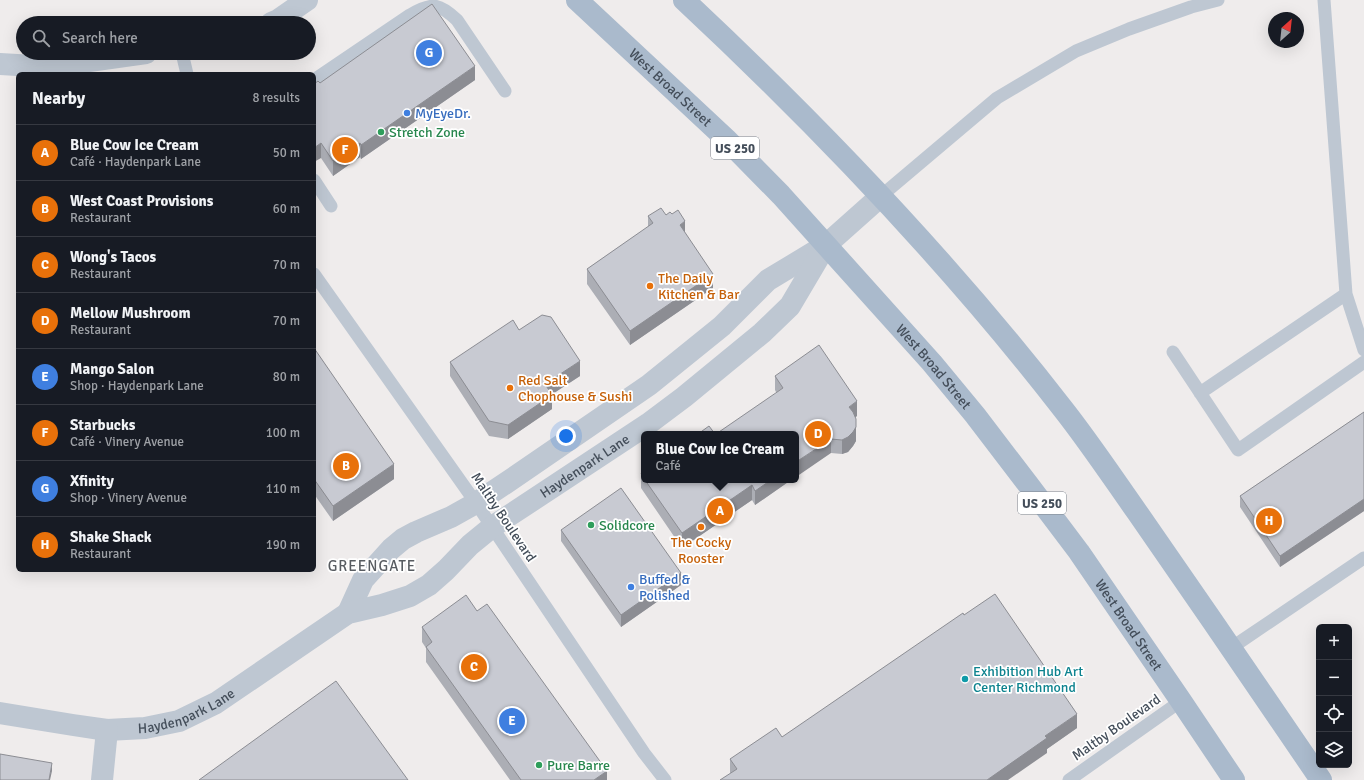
<!DOCTYPE html>
<html lang="en">
<head>
<meta charset="utf-8">
<style>
  :root { --surface:#171b24; --page:#20242c; --text:#f1f3f6; --muted:#9ea1a6; --line:#363941; --accent:#2563eb }
  body { margin:0; font-family:Signika,sans-serif; background:var(--page); color:var(--text) }
  .controls { position:absolute; right:12px; bottom:12px; display:grid; overflow:hidden; border-radius:6px; box-shadow:0 4px 16px #0002 }
  .controls button { width:36px; height:36px; display:grid; place-items:center; padding:0; border:0; border-bottom:1px solid var(--line); background:var(--surface); color:var(--text); font:20px sans-serif }
  .compass { position:absolute; left:1268px; top:12px; width:36px; height:36px; border-radius:50%; background:var(--surface); box-shadow:0 4px 16px #0002; rotate:27deg }
  .you { position:absolute; left:566px; top:436px; width:14px; height:14px; margin:-10px; border:3px solid #fff; border-radius:50%; background:#1a73e8; box-shadow:0 0 0 6px #1a73e833 }
  .badge { display:grid; place-items:center; width:26px; height:26px; border-radius:50%; background:var(--accent); color:#fff; font-size:13px; font-weight:700 }
  .pin { position:absolute; translate:-50% -50%; border:2px solid #fff; box-shadow:0 1px 4px #0006 }
  .popup { position:absolute; left:641px; top:431px; width:158px; height:52px; box-sizing:border-box; display:grid; place-content:center; border-radius:6px; background:var(--surface); filter:drop-shadow(0 1px 3px #0005); font-size:13px; white-space:nowrap; color:var(--muted) }
  .popup b { font-size:15px; color:var(--text) }
  .popup::after { content:''; position:absolute; left:50%; top:100%; margin-left:-8px; border:8px solid transparent; border-top-color:var(--surface) }
  .list { margin:0; padding:0; list-style:none }
  h2 { display:flex; justify-content:space-between; align-items:center; height:52px; margin:0; padding:0 16px; font-size:17px }
  h2 small { font-size:13px; font-weight:400; color:var(--muted) }
  .list li { display:grid; grid-template-columns:26px 1fr auto; gap:12px; align-items:center; box-sizing:border-box; height:56px; padding:0 16px; border-top:1px solid var(--line) }
  .list b { display:block; font-size:15px; white-space:nowrap }
  .list p { margin:0; font-size:13px; white-space:nowrap; color:var(--muted) }
  .list em { font-size:13px; font-style:normal; color:var(--muted) }
  .icon { flex:none; width:22px; height:22px; fill:none; stroke:currentColor; stroke-width:2; stroke-linecap:round; stroke-linejoin:round }
  .map { position:relative; flex:none; width:1364px; height:780px; overflow:hidden }
  .search { position:absolute; background:var(--surface); box-shadow:0 4px 16px #0002; left:16px; top:16px; width:300px; height:44px; display:flex; align-items:center; gap:10px; box-sizing:border-box; padding:0 14px; border-radius:22px; color:var(--muted); font-size:15px }
  .panel { position:absolute; background:var(--surface); box-shadow:0 4px 16px #0002; left:16px; top:72px; width:300px; height:500px; border-radius:6px }
  .map>svg:first-child { display:block }
</style>
</head>
<body>
<div class="map">
<svg width="1364" height="780" viewBox="0 0 1364 780">
  <rect width="100%" height="100%" fill="#efecec"/>
  <g fill="none" stroke-linecap="round" stroke-linejoin="round">
    <!-- lane -->
    <path stroke="#bec7d2" stroke-width="13" d="M1324 0 1346 294 1364 350
      M182 53 187 74
      M314 80 410 15C432 2 439 3 457 20L505 91
      M314 180 331 206
      M881 196 997 98 1076 51 1129 29 1191 7 1218 0
      M314 274 476 503 644 753 665 780
      M1173 352 1238 450 1364 362
      M1200 393 1346 294
      M1231 648 1364 558
      M1069 780 1181 701"/>
    <!-- street -->
    <g stroke="#bec7d2" stroke-width="22">
      <path d="M271 23 278 20 307 0"/>
      <path d="M0 64 34 66 68 64 146 53"/>
      <path d="M348 613 363 580 391 549 403 539 416 532 451 517 476 503 506 483 649 385 722 326 768 280 826 245 881 196"/>
      <path id="s1" d="M0 713 73 725 107 730 145 728 179 721 216 703 348 613 382 605 410 596 429 585 446 570 470 545 492 527 648 424 684 397 762 333 790 306 826 245"/>
      <path d="M102 780 107 730"/>
    </g>
    <!-- primary -->
    <g stroke="#aabacc" stroke-width="22">
      <path id="s2" d="M577 0 726 139 781 195 932 363 975 415 1030 487 1079 552 1181 701 1234 780"/>
      <path d="M684 0C820 127 949 262 1063 409 1089 442 1113 478 1137 512 1199 601 1260 690 1321 780"/>
    </g>
  </g>
  <!-- wall -->
  <path fill="#acaeb5" d="M475 80 361 159 360 157 333 176 321 158 320 83Z
    M672 214 685 233 713 288 630 345 587 284V269L648 227V216Z
    M519 330 580 376 552 394V409L508 439 489 436 450 376V362Z
    M314 348 394 479 333 521 314 494Z
    M775 376 857 416 855 417 856 441 853 446 848 452 842 454 831 453 776 392 775 390Z
    M1364 412V511L1280 567 1240 507V496Z
    M644 471V480H791L755 505 752 500 682 548 641 488V473Z
    M561 530 681 585 621 627 561 541Z
    M477 611 607 780H510L426 662V648L422 642V627Z
    M1077 728 1047 749V753L730 773V759L782 737Z"/>
  <!-- shaded-wall -->
  <path fill="#8c8d93" d="M475 66V80L361 159V145Z
    M321 143V158L314 162V148Z
    M360 143V157L333 176V161Z
    M685 221V236L680 225Z
    M713 274V288L630 345V331Z
    M580 361V376L545 399V384Z
    M552 395V409L508 439V425Z
    M857 401V416L849 422V407Z
    M856 419V441L853 446 848 452 842 454V440Z
    M831 439V453L796 477V462Z
    M394 464V479L333 521V506Z
    M771 480H791L755 505V491Z
    M752 485V500L682 548V533Z
    M1364 499V511L1280 567V556Z
    M681 573V585L621 627V615Z
    M1077 714V728L1047 749V753L1008 780H987L1045 736Z
    M52 763V771L50 780H49Z
    M607 771V780H594Z"/>
  <!-- building -->
  <path fill="#c8cad2" stroke="#8c8d93" d="M432 4 475 66 361 145 360 143 333 161 321 143 314 148V84L318 81 320 83Z
    M661 208 666 215 670 212 672 214 678 210 685 221 680 225 713 274 630 331 587 269 653 223 648 216Z
    M542 315 551 317 580 361 545 384 552 395 508 425 489 421 450 362 513 320 519 330Z
    M819 345 857 401 849 407 853 412 856 419V427L853 432 848 437 842 440 831 439 796 462V434H716L783 388 775 376Z
    M314 348 394 464 333 506 314 479Z
    M1364 412V499L1280 556 1240 496Z
    M709 426 715 434H698Z
    M644 471V478L641 473Z
    M645 480H771L755 491 752 485 682 533Z
    M621 488 681 573 621 615 561 530Z
    M995 594 1077 714 1045 736 1047 738 987 780H720L737 769 730 759 776 728 782 737 963 613 964 615Z
    M466 595 477 611 487 604 607 771 594 780H521L426 647 432 642 422 627Z
    M336 681 408 780H199Z
    M0 754 52 763 49 780H0Z"/>
  <!-- markers -->
  <g fill="#3f7fe0" stroke="#fff" stroke-width="1.5">
    <circle cx="407" cy="113" r="4"/>
    <circle cx="631" cy="587" r="4"/>
  </g>
  <g fill="#2e9e5b" stroke="#fff" stroke-width="1.5">
    <circle cx="381" cy="132" r="4"/>
    <circle cx="591" cy="525" r="4"/>
    <circle cx="539" cy="765" r="4"/>
  </g>
  <g fill="#e8710a" stroke="#fff" stroke-width="1.5">
    <circle cx="650" cy="286" r="4"/>
    <circle cx="510" cy="388" r="4"/>
    <circle cx="701" cy="527" r="4"/>
  </g>
  <circle fill="#0f9aa8" stroke="#fff" stroke-width="1.5" cx="965" cy="679" r="4"/>
  <g text-anchor="middle" stroke-width="3.5" stroke-linejoin="round" paint-order="stroke">
    <!-- shield labels -->
    <g fill="#fff" stroke="#7c838c" stroke-width="1">
      <rect x="711" y="137" width="48" height="22" rx="3"/>
      <rect x="1018" y="492" width="48" height="22" rx="3"/>
    </g>
    <g font-size="13" font-weight="bold" fill="#444e5a">
      <text x="735" y="153">US 250</text>
      <text x="1042" y="508">US 250</text>
    </g>
    <!-- street labels -->
    <g font-size="14" fill="#444e5a" stroke="#fff">
      <text dy="5" stroke="none"><textPath href="#s2" startOffset="128">West Broad Street</textPath></text>
      <text dy="5" stroke="none"><textPath href="#s2" startOffset="512">West Broad Street</textPath></text>
      <text dy="5" stroke="none"><textPath href="#s1" startOffset="665">Haydenpark Lane</textPath></text>
      <text transform="translate(504 517) rotate(56)" y="5">Maltby Boulevard</text>
      <text dy="5" stroke="none"><textPath href="#s2" startOffset="836">West Broad Street</textPath></text>
      <text dy="5" stroke="none"><textPath href="#s1" startOffset="191">Haydenpark Lane</textPath></text>
      <text transform="translate(1116 727) rotate(-35)" y="5">Maltby Boulevard</text>
    </g>
    <!-- shop labels -->
    <g font-size="14" fill="#366cbe" stroke="#fff" text-anchor="start">
      <text x="415" y="118">MyEyeDr.</text>
      <text x="639" y="584">Buffed &amp;<tspan x="639" dy="16">Polished</tspan></text>
    </g>
    <!-- leisure labels -->
    <g font-size="14" fill="#27864d" stroke="#fff" text-anchor="start">
      <text x="389" y="137">Stretch Zone</text>
      <text x="599" y="530">Solidcore</text>
      <text x="547" y="770">Pure Barre</text>
    </g>
    <!-- food labels -->
    <g font-size="14" fill="#c56008" stroke="#fff" text-anchor="start">
      <text x="658" y="283">The Daily<tspan x="658" dy="16">Kitchen &amp; Bar</tspan></text>
      <text x="518" y="385">Red Salt<tspan x="518" dy="16">Chophouse &amp; Sushi</tspan></text>
      <text x="701" y="547" text-anchor="middle">The Cocky<tspan x="701" dy="16">Rooster</tspan></text>
    </g>
    <!-- culture labels -->
    <g font-size="14" fill="#0d838f" stroke="#fff" text-anchor="start">
      <text x="973" y="676">Exhibition Hub Art<tspan x="973" dy="16">Center Richmond</tspan></text>
    </g>
    <!-- neighbourhood labels -->
    <g font-size="15" letter-spacing="1" fill="#585c61" stroke="#fff">
      <text x="372" y="571">GREENGATE</text>
    </g>
  </g>
</svg>
<div class="controls">
<button>+</button>
<button>−</button>
<button><svg class="icon" aria-label="locate" viewBox="0 0 24 24"><circle cx="12" cy="12" r="6"/><path d="M12 2v4M12 18v4M2 12h4M18 12h4"/></svg></button>
<button><svg class="icon" aria-label="layers" viewBox="0 0 24 24"><path d="M12 4l9 5-9 5-9-5zM3 14l9 5 9-5"/></svg></button>
</div>
<svg class="compass" viewBox="-18 -18 36 36"><path d="M0-13l5 13h-10z" fill="#e53935"/><path d="M0 13l5-13h-10z" fill="#9ea1a6"/></svg>
<div class="you"></div>
<div class="pin badge" style="left:720px;top:511px;background:#e8710a">A</div>
<div class="popup"><b>Blue Cow Ice Cream</b>Café</div>
<div class="pin badge" style="left:346px;top:466px;background:#e8710a">B</div>
<div class="pin badge" style="left:474px;top:667px;background:#e8710a">C</div>
<div class="pin badge" style="left:818px;top:434px;background:#e8710a">D</div>
<div class="pin badge" style="left:512px;top:721px;background:#3f7fe0">E</div>
<div class="pin badge" style="left:345px;top:150px;background:#e8710a">F</div>
<div class="pin badge" style="left:429px;top:53px;background:#3f7fe0">G</div>
<div class="pin badge" style="left:1269px;top:521px;background:#e8710a">H</div>
<div class="search"><svg class="icon" aria-label="search" viewBox="0 0 24 24"><circle cx="10" cy="10" r="6"/><path d="M15 15l6 6"/></svg>Search here</div>
<section class="panel">
<h2>Nearby<small>8 results</small></h2>
<ul class="list">
<li><span class="badge" style="background:#e8710a">A</span><div><b>Blue Cow Ice Cream</b><p>Café · Haydenpark Lane</p></div><em>50 m</em></li>
<li><span class="badge" style="background:#e8710a">B</span><div><b>West Coast Provisions</b><p>Restaurant</p></div><em>60 m</em></li>
<li><span class="badge" style="background:#e8710a">C</span><div><b>Wong's Tacos</b><p>Restaurant</p></div><em>70 m</em></li>
<li><span class="badge" style="background:#e8710a">D</span><div><b>Mellow Mushroom</b><p>Restaurant</p></div><em>70 m</em></li>
<li><span class="badge" style="background:#3f7fe0">E</span><div><b>Mango Salon</b><p>Shop · Haydenpark Lane</p></div><em>80 m</em></li>
<li><span class="badge" style="background:#e8710a">F</span><div><b>Starbucks</b><p>Café · Vinery Avenue</p></div><em>100 m</em></li>
<li><span class="badge" style="background:#3f7fe0">G</span><div><b>Xfinity</b><p>Shop · Vinery Avenue</p></div><em>110 m</em></li>
<li><span class="badge" style="background:#e8710a">H</span><div><b>Shake Shack</b><p>Restaurant</p></div><em>190 m</em></li>
</ul>
</section>
</div>
</body>
</html>
